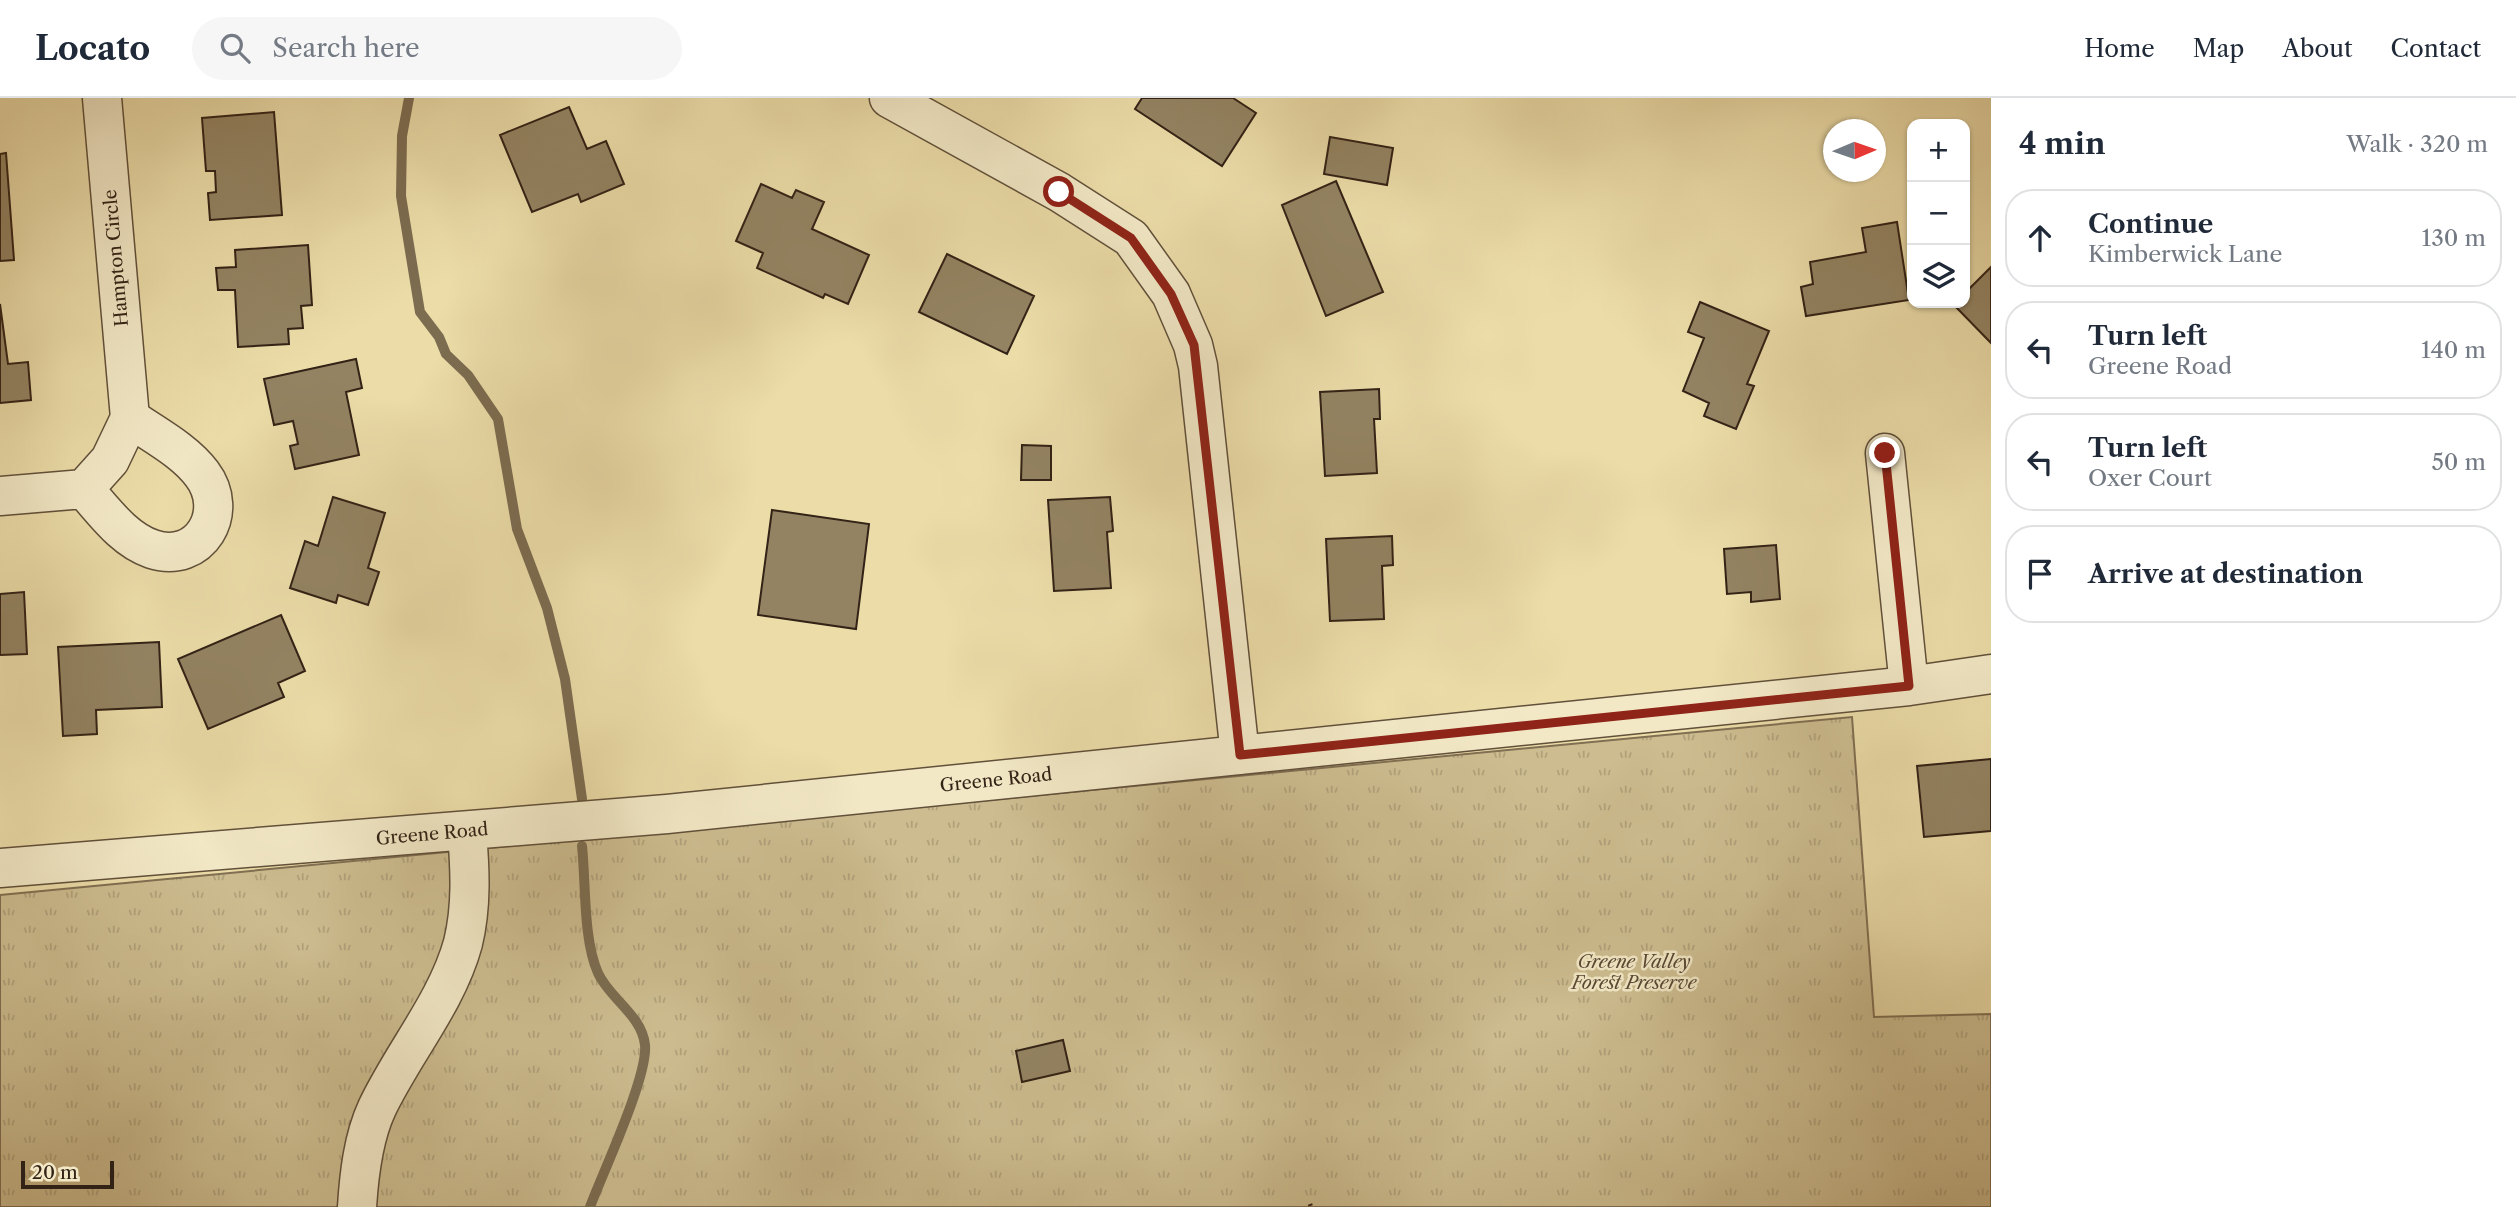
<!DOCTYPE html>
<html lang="en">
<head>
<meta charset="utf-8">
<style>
  :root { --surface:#fff; --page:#f6f6f7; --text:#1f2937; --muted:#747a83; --line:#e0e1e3 }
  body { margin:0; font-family:"Libre Caslon Text",serif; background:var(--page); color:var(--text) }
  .controls { position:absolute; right:21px; top:21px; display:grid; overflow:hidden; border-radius:14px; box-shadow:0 2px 5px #0004 }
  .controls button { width:63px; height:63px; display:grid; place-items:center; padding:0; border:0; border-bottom:2px solid var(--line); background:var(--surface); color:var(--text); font:35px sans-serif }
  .compass { position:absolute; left:1823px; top:21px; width:63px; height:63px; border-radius:50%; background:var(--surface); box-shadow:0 2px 5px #0004; rotate:88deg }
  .scale { position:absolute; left:21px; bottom:18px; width:93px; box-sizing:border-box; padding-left:7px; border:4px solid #332216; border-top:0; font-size:19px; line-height:24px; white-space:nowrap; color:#332216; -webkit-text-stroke:5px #f2e8c6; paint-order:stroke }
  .stop { position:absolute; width:21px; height:21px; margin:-16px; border:5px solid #8f2418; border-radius:50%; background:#fff }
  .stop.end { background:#8f2418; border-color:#fff; box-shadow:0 2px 7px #0008 }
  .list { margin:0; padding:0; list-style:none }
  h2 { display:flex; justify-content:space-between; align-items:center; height:91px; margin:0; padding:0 28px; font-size:30px }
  h2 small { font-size:23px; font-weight:400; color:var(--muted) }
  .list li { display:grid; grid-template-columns:46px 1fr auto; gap:21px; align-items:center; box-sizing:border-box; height:98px; margin:0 14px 14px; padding:0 14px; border:2px solid var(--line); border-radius:28px }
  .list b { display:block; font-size:26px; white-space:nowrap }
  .list p { margin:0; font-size:23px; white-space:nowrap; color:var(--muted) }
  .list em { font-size:23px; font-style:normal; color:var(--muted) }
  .icon { flex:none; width:38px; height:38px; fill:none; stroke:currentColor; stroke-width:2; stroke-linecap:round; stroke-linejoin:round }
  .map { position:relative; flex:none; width:1991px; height:1109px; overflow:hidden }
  header { display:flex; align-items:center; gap:42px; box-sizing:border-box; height:98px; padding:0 35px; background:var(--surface); border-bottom:2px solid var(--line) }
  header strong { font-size:33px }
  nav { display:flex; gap:38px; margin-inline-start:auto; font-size:24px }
  .search { width:490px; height:63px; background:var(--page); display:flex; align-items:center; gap:18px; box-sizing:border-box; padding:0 24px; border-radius:38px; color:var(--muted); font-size:26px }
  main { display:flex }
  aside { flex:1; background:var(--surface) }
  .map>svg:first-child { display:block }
</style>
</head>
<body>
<header>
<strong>Locato</strong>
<div class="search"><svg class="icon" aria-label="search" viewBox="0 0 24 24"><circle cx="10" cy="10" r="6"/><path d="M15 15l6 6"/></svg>Search here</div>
<nav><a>Home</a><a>Map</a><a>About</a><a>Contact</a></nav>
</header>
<main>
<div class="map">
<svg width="1991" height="1109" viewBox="0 0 1991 1109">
  <defs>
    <pattern id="park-tufts" width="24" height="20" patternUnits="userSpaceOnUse" patternTransform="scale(1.75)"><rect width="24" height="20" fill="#ccbc8f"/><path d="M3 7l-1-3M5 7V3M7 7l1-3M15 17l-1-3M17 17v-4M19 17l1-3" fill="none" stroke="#b0a17b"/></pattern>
  </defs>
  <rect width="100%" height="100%" fill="#ebdca8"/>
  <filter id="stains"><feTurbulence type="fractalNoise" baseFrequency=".00286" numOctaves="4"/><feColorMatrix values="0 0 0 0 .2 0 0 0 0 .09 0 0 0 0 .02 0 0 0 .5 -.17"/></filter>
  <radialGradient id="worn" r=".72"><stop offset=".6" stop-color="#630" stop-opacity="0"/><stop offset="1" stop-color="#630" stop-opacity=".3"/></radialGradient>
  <!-- park -->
  <path fill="url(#park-tufts)" stroke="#806f52" stroke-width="2" d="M1852 619 1874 919 1991 916V1109H0V797Z"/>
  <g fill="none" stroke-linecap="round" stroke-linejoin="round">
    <!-- stream -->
    <path stroke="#7c6c50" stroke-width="10" d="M409 0 402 38 401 98 420 214 439 239 446 256 468 277 498 321 517 431 547 510 565 581 582 701
      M582 748C586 785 583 842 598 875 609 900 642 917 645 947 648 979 603 1074 590 1109"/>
  </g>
  <!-- building -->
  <path fill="#938362" stroke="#332216" stroke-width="2" d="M1142 0H1233L1256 15 1222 68 1135 11Z
    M569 9 587 51 606 43 624 86 581 104 578 96 532 114 500 37Z
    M274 14 282 117 210 122 208 95 216 94 215 73H206L202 20Z
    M1330 39 1393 50 1387 87 1324 76Z
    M6 55 14 162 0 163V56Z
    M1336 83 1383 194 1326 218 1282 107Z
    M761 86 792 100 796 92 824 104 812 131 869 157 848 206 825 196 823 200 757 170 763 155 736 143Z
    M1897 124 1909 202 1806 218 1801 189 1813 186 1810 164 1866 154 1862 130Z
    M308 147 312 207 301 208 303 230 288 231 289 246 238 249 235 192H218L216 170 236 169 235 152Z
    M947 156 1034 198 1007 256 919 214Z
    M1991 169V245L1953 206 1965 205V195Z
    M1700 204 1769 233 1747 286 1754 288 1736 331 1704 318 1709 305 1683 293 1704 240 1688 234Z
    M0 206 8 266 28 264 31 302 0 305Z
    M356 261 362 290 346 294 359 357 295 371 290 348 298 346 293 323 274 327 264 281Z
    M1379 291 1380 321H1374L1377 375 1325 378 1320 294Z
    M1022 347 1051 348V382H1021Z
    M333 399 385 415 368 470 379 474 368 507 338 497 336 505 290 490 305 443 318 448Z
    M1110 399 1113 433 1107 434 1111 490 1054 493 1048 402Z
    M772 412 869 426 856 531 758 517Z
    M1392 438 1393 467 1382 468 1384 521 1330 523 1326 441Z
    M1776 447 1780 501 1751 504V494L1727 496 1724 451Z
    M24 494 27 556 0 557V496Z
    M281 517 305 573 278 585 284 599 208 631 178 561Z
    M159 544 162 609 96 612 97 636 63 638 58 549Z
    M1991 661V733L1924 739 1917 668Z
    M1063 942 1070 973 1022 984 1016 953Z"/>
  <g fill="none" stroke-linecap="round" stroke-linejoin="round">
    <!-- minor casing -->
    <g stroke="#61503a" stroke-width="41">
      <path id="minor" d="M889 0 1059 94 1131 140 1171 196 1193 247 1198 268 1240 657
        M1885 355 1909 588
        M84 391 110 362 130 320 102 0
        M84 391C104 413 123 441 152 451 200 467 231 414 202 376 184 352 154 337 130 320
        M0 398 84 391
        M0 770 667 716 1909 588 1991 576
        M357 1109C359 1077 363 1040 377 1010 403 955 447 904 463 845 472 808 470 771 467 734"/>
    </g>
    <!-- path -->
    <path stroke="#332216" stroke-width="4.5" stroke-dasharray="2 3.5" stroke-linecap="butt" d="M1310 1106 1311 1109"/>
    <!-- minor -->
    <use href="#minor" stroke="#f2e8c6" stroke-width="38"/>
  </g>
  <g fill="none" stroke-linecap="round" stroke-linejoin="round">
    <!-- route -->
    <path stroke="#8f2418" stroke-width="9" d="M1059 94 1131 140 1171 196 1194 247 1240 657 1909 588 1885 355"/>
  </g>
  <g text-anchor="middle" stroke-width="5" stroke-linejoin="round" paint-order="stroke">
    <!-- street labels -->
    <g font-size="18" fill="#332216" stroke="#f2e8c6">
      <text transform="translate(116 160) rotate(-95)" y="6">Hampton Circle</text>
      <text transform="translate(996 682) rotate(-6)" y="6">Greene Road</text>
      <text transform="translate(432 736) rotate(-5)" y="6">Greene Road</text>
    </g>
    <!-- park labels -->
    <g font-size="18" font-style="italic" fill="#594834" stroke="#f2e8c6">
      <text x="1634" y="870">Greene Valley<tspan x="1634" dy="21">Forest Preserve</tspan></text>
    </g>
  </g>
  <rect width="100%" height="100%" filter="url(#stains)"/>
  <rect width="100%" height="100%" fill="url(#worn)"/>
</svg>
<div class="controls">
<button>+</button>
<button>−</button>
<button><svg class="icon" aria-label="layers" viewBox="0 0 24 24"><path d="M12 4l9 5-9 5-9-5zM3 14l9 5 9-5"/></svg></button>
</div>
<svg class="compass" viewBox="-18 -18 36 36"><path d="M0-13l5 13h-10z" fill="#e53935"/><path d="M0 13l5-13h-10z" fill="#747a83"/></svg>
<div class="scale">20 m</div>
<div class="stop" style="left:1059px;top:94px"></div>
<div class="stop end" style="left:1885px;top:355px"></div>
</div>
<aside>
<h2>4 min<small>Walk · 320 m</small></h2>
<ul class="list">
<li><svg class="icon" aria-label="ahead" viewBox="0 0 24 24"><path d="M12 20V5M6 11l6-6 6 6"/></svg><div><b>Continue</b><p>Kimberwick Lane</p></div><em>130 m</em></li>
<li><svg class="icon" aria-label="left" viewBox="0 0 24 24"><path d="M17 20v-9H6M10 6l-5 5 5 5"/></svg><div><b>Turn left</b><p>Greene Road</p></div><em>140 m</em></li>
<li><svg class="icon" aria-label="left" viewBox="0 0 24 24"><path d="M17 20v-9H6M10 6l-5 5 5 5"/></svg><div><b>Turn left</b><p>Oxer Court</p></div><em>50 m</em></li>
<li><svg class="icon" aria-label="arrive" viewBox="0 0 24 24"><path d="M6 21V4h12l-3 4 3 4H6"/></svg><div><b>Arrive at destination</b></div></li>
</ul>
</aside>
</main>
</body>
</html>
